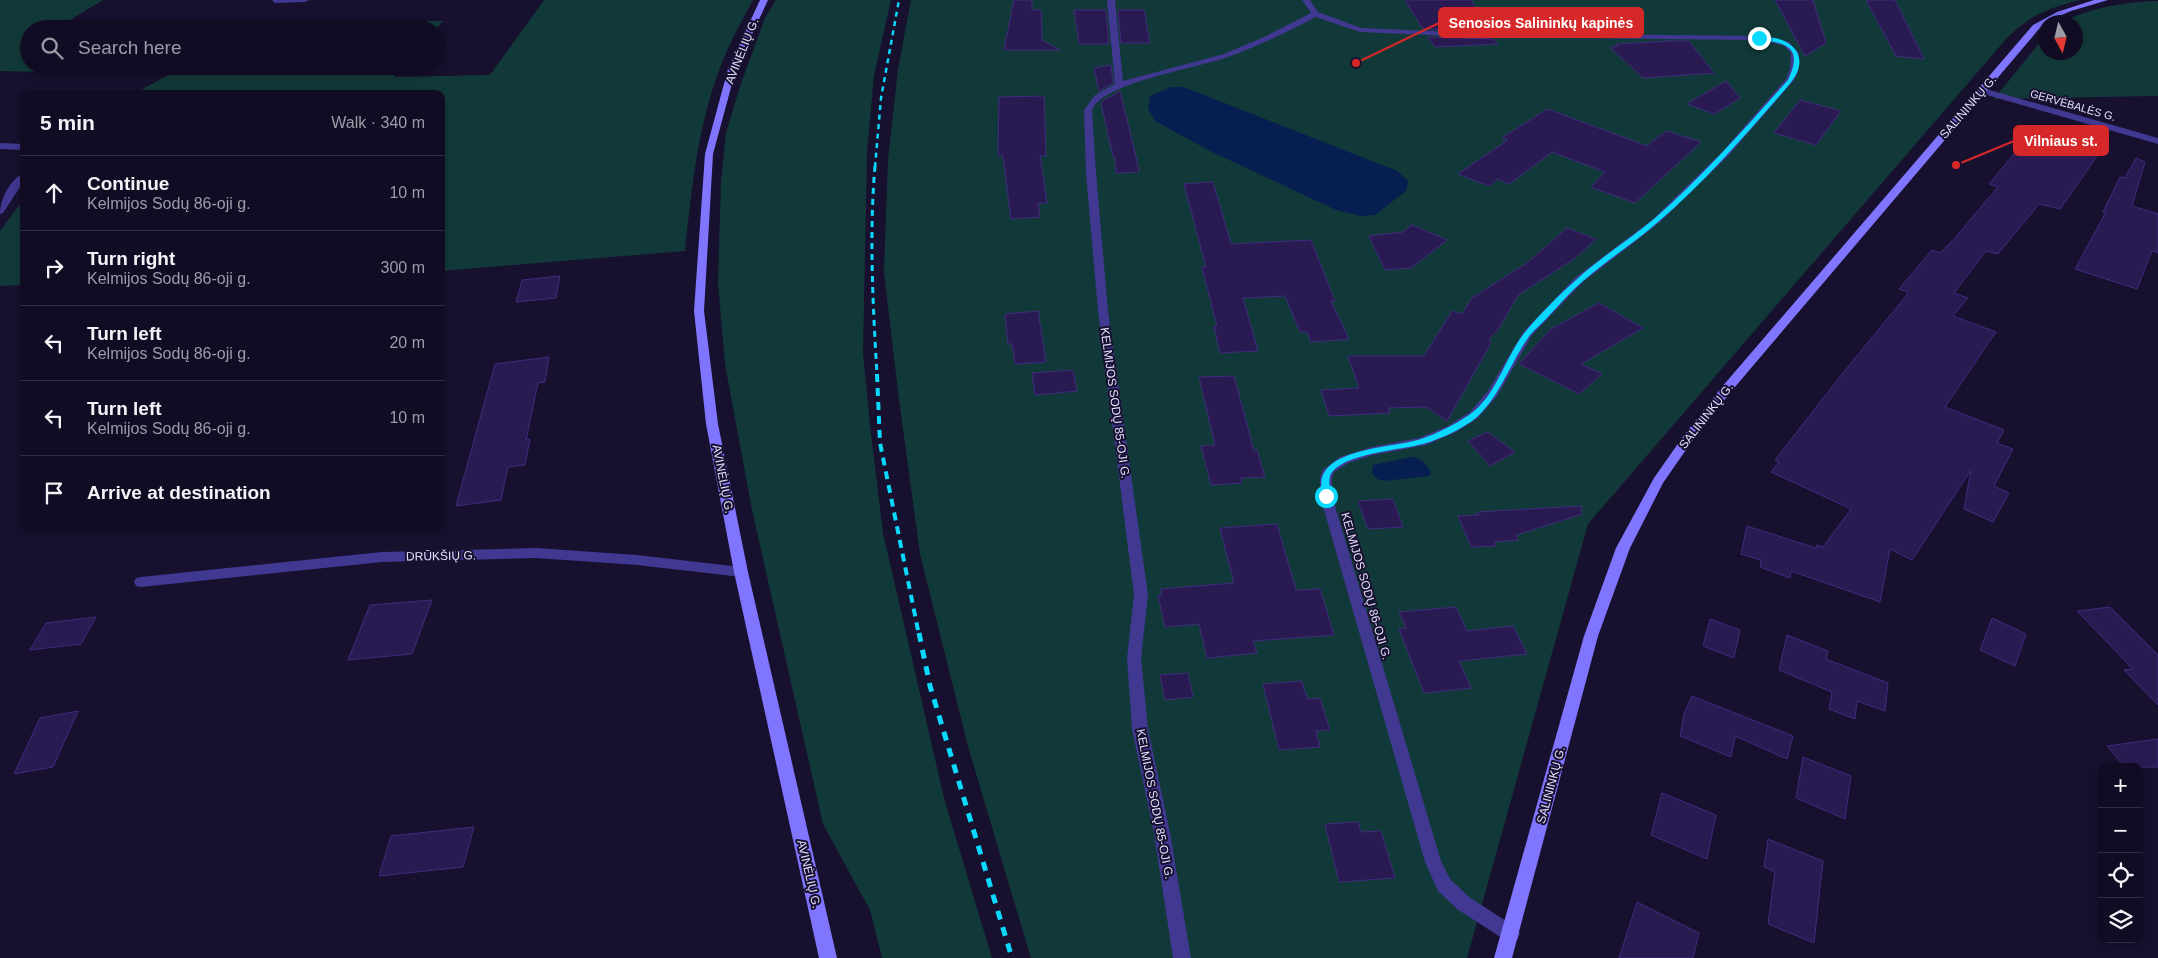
<!DOCTYPE html>
<html lang="en">
<head>
<meta charset="utf-8">
<style>
  :root { --surface:#110c23; --page:#1a152b; --text:#f1f3f6; --muted:#9c9ba6; --line:#302c41 }
  body { margin:0; font-family:Arial,sans-serif; background:var(--page); color:var(--text) }
  .controls { position:absolute; right:15px; bottom:15px; display:grid; overflow:hidden; border-radius:10px; box-shadow:0 2px 8px #0003 }
  .controls button { width:45px; height:45px; display:grid; place-items:center; padding:0; border:0; border-bottom:1px solid var(--line); background:var(--surface); color:var(--text); font:25px sans-serif }
  .compass { position:absolute; left:2038px; top:15px; width:45px; height:45px; border-radius:50%; background:var(--surface); box-shadow:0 2px 8px #0003; rotate:172deg }
  .stop { position:absolute; width:15px; height:15px; margin:-11px; border:4px solid #0ad9ff; border-radius:50%; background:#fff }
  .stop.end { background:#0ad9ff; border-color:#fff; box-shadow:0 1px 5px #0008 }
  .list { margin:0; padding:0; list-style:none }
  h2 { display:flex; justify-content:space-between; align-items:center; height:65px; margin:0; padding:0 20px; font-size:21px }
  h2 small { font-size:16px; font-weight:400; color:var(--muted) }
  .list li { display:grid; grid-template-columns:32px 1fr auto; gap:15px; align-items:center; box-sizing:border-box; height:75px; padding:0 20px; border-top:1px solid var(--line) }
  .list b { display:block; font-size:19px; white-space:nowrap }
  .list p { margin:0; font-size:16px; white-space:nowrap; color:var(--muted) }
  .list em { font-size:16px; font-style:normal; color:var(--muted) }
  .icon { flex:none; width:28px; height:28px; fill:none; stroke:currentColor; stroke-width:2; stroke-linecap:round; stroke-linejoin:round }
  .map { position:relative; flex:none; width:2158px; height:958px; overflow:hidden }
  .search { position:absolute; background:var(--surface); box-shadow:0 2px 8px #0003; left:20px; top:20px; width:425px; height:55px; display:flex; align-items:center; gap:12px; box-sizing:border-box; padding:0 18px; border-radius:28px; color:var(--muted); font-size:19px }
  .panel { position:absolute; background:var(--surface); box-shadow:0 2px 8px #0003; left:20px; top:90px; width:425px; height:440px; border-radius:10px }
  .map>svg:first-child { display:block }
</style>
</head>
<body>
<div class="map">
<svg width="2158" height="958" viewBox="0 0 2158 958">
  <rect width="100%" height="100%" fill="#17102f"/>
  <!-- green -->
  <path fill="#123939" d="M0 0H103L55 29H29V66H403L394 77 490 75 544 0H753C743 19 732 38 724 58 698 120 692 186 685 251L441 271V94H134L168 75 0 71Z
    M776 0H891L874 75 867 153 863 352 870 425 883 533 944 798 992 958H882L870 910 823 824 752 510 725 364 718 283 721 181 726 133 740 86 765 18Z
    M911 0H2080C2049 8 2030 15 2007 38L1588 524 1467 958H1031L969 750 920 554 898 392 884 272 888 160 898 69Z
    M2158 1V96L1994 99 2045 36 2046 52H2076V22H2063C2092 7 2125 2 2158 1Z
    M253 21H443L436 29H242Z
    M24 203V285L0 286V231L20 204Z"/>
  <!-- water -->
  <path fill="#071e51" d="M1171 87H1184L1397 171 1408 181 1406 191 1375 215 1361 216 1336 210 1210 151 1155 121 1148 108 1150 96Z
    M1411 457C1422 458 1426 463 1431 473L1429 476 1384 481 1377 479 1372 473 1373 465Z"/>
  <!-- building -->
  <path fill="#291b51" stroke="#402b7f" d="M1014 0H1032V10H1041L1042 40 1060 50H1004Z
    M1405 0H1471L1490 31 1423 29Z
    M1775 0H1813L1826 43 1805 56Z
    M1866 0H1895L1924 59 1896 56Z
    M1074 10H1106L1109 44H1079Z
    M1118 10H1144L1150 43H1121Z
    M1428 37 1494 39 1498 44 1435 47Z
    M1669 41H1689L1714 73 1643 78 1610 47 1618 46 1616 44Z
    M1111 65 1113 83 1099 91 1094 68Z
    M1726 81 1740 98 1715 114 1687 104Z
    M1120 91 1136 157 1139 172 1116 173 1115 157H1113L1101 102Z
    M1044 96 1046 156H1040L1047 203H1038L1040 217 1011 219 1003 156H998L999 97Z
    M1800 100 1841 111 1816 145 1774 133Z
    M1547 109 1647 146 1666 131 1701 142 1635 203 1591 187 1605 172 1552 152 1509 184 1498 179 1489 186 1458 174 1508 140 1502 138Z
    M2052 138 2100 152 2060 209 2039 204 1998 254 1986 251 1954 293 1968 298 1953 316 1996 332 1945 407 2004 430 1997 443 2013 449 1994 486 2009 493 1993 522 1964 509 1971 470 1912 560 1890 549 1880 602 1791 571 1790 578 1760 567 1761 560 1741 554 1747 526 1816 548 1817 545 1823 547 1851 509 1771 472 1779 462 1775 460 1842 374 1906 296 1908 292 1899 289 1932 250 1940 253 1954 239 1998 187 1989 184 2018 149 2027 152 2030 149 2042 153Z
    M2136 158 2145 162 2132 206 2158 214V253L2152 251 2137 289 2075 269 2106 212H2103L2120 177 2125 178Z
    M1213 182 1231 244 1311 240 1335 301H1331L1349 339 1311 342 1307 332H1300L1285 296 1243 298 1258 351 1220 353 1214 326H1217L1202 267H1206L1184 184Z
    M1412 225 1447 240 1411 268 1385 270 1369 236 1403 232Z
    M1567 228 1596 239 1574 259 1518 295 1498 330 1489 339 1491 343 1447 421 1426 407 1388 408 1390 413 1329 416 1321 390 1359 388 1348 356H1424L1452 311 1462 314 1472 298 1527 263Z
    M560 276 556 298 516 302 522 280Z
    M1599 303 1643 328 1581 364 1602 374 1579 394 1519 364 1551 329Z
    M1038 311 1046 362 1015 364 1012 344H1008L1005 314Z
    M549 357 545 382 538 383 526 440 530 439 525 465 508 467 501 500 456 506 495 364Z
    M1073 370 1077 391 1035 395 1032 373Z
    M1234 376 1254 451 1257 450 1265 477 1241 478 1242 483 1211 485 1201 446 1215 445 1199 377Z
    M1487 432 1515 452 1490 466 1468 441Z
    M1393 499 1403 527 1368 529 1358 501Z
    M1581 506 1582 514 1516 535 1518 540 1494 542 1496 546 1471 547 1458 516 1479 515 1477 512Z
    M1277 524 1296 590 1320 589 1334 635 1253 641 1257 653 1207 658 1199 624 1165 627 1158 595H1162L1161 589 1234 583 1220 528Z
    M432 600 412 654 348 660 370 605Z
    M1456 607 1467 631 1513 626 1527 654 1459 661 1471 688 1424 693 1399 629 1406 628 1399 612Z
    M2110 607 2158 655V705L2124 670 2133 669 2077 611Z
    M96 617 81 644 30 650 46 623Z
    M1992 618 2026 634 2015 666 1980 650Z
    M1710 619 1740 630 1734 658 1703 646Z
    M1787 635 1828 651 1826 659 1888 683 1885 711 1857 701 1855 719 1829 709 1832 692 1779 670Z
    M1188 673 1193 697 1165 700 1160 675Z
    M1302 681 1307 699 1320 698 1330 730 1316 731 1320 747 1279 750 1263 684Z
    M1692 696 1793 736 1787 759 1735 736 1731 757 1680 736 1684 714Z
    M78 711 53 767 14 774 40 718Z
    M2158 739V767H2125L2107 746Z
    M1803 757 1851 776 1845 819 1796 798Z
    M1662 793 1716 815 1707 859 1651 835Z
    M1358 822 1361 832 1381 831 1395 878 1339 882 1325 824Z
    M474 827 463 867 379 876 391 836Z
    M1768 839 1823 861 1814 943 1768 924 1775 872 1764 867Z
    M1637 902 1699 933 1693 958H1619Z"/>
  <g fill="none" stroke-linecap="round" stroke-linejoin="round">
    <!-- minor -->
    <path fill="#403891" fill-rule="evenodd" d="M272 0H309L305 2 275 3Z
      M1107 0H1115L1123 81 1224 54 1262 38 1311 13 1302 0H1310L1318 12 1361 28 1476 33 1759 36 1789 42 1799 53V69L1794 80 1729 155 1659 223 1583 282 1532 335 1497 396 1478 418 1456 432 1426 445 1373 455 1348 463 1334 472 1332 478V496L1441 861 1450 879 1469 897 1517 928 1520 934 1517 940 1511 942 1505 940 1457 909 1438 891 1425 862 1320 496V478L1323 470 1340 457 1372 447 1419 438 1448 426 1470 412 1488 391 1524 331 1575 278 1653 219 1723 151 1786 79 1790 69 1791 53 1783 45 1759 40 1476 37 1360 32 1316 17C1287 32 1259 46 1228 57 1199 68 1103 82 1092 110L1096 173 1108 311 1148 595 1141 658 1148 729 1170 833 1191 958H1173L1154 833 1132 729 1127 658 1134 595 1098 311 1086 173 1084 110 1095 95 1115 84Z
      M1980 89H1986L2158 138V144L1980 93Z
      M0 143 24 144V150L0 149Z
      M24 173V181L3 213 0 214C0 200 10 179 24 173Z
      M536 548 637 555 741 567 746 568 748 572 746 576 741 577 637 565 536 558 382 562 141 587 136 586 134 582 136 578 141 577 382 552Z"/>
    <!-- secondary -->
    <path fill="#8075ff" fill-rule="evenodd" d="M760 0H768L736 69 713 154 704 311 718 424 748 572 837 958H819L734 572 706 424 694 311 705 154 728 69Z
      M2094 0H2108L2071 11 2046 22 2039 29 1729 394 1692 441 1663 483 1630 548 1598 636 1512 958H1494L1584 636 1616 548 1654 478 1684 435 1721 388 2033 25 2057 12Z"/>
    <!-- rail-far3 -->
    <path stroke="#0ad9ff" stroke-width="2.5" stroke-dasharray="5 4.5" stroke-linecap="butt" d="M875 167 881 98 899 0"/>
    <!-- rail-far2 -->
    <path stroke="#0ad9ff" stroke-width="3" stroke-dasharray="6 5" stroke-linecap="butt" d="M875 166C869 235 873 306 877 375"/>
    <!-- rail-far1 -->
    <path stroke="#0ad9ff" stroke-width="4" stroke-dasharray="8 6" stroke-linecap="butt" d="M877 374 880 443 919 635"/>
    <!-- rail -->
    <path stroke="#0ad9ff" stroke-width="5" stroke-dasharray="9 8" stroke-linecap="butt" d="M919 633 930 686 1012 958"/>
  </g>
  <!-- route -->
  <path fill="#0ad9ff" d="M1757 37C1790 34 1815 56 1788 86 1747 133 1706 181 1658 222 1634 243 1607 260 1583 281 1570 292 1558 306 1546 319 1541 324 1535 329 1530 335 1511 361 1501 395 1477 417 1463 429 1440 439 1423 444 1400 450 1349 453 1333 471 1327 477 1330 489 1331 496L1326 499 1324 498C1305 447 1392 449 1421 439 1438 433 1454 425 1469 415 1497 396 1505 356 1526 331 1541 313 1559 295 1576 280 1601 257 1629 240 1654 219 1703 176 1745 128 1788 80 1803 49 1788 42 1759 40Z"/>
  <g text-anchor="middle" stroke-width="4" stroke-linejoin="round" paint-order="stroke">
    <!-- far-street labels -->
    <g font-size="11" fill="#e3deff" stroke="#17102f">
      <text transform="translate(2073 105) rotate(16)" y="4">GERVĖBALĖS G.</text>
    </g>
    <!-- street labels -->
    <g font-size="12" fill="#e3deff" stroke="#17102f">
      <text transform="translate(742 51) rotate(-68)" y="4">AVINĖLIŲ G.</text>
      <text transform="translate(1968 107) rotate(-49)" y="4">SALININKŲ G.</text>
      <text transform="translate(1115 403) rotate(82)" y="4">KELMIJOS SODŲ 85-OJI G.</text>
      <text transform="translate(1706 416) rotate(-52)" y="4">SALININKŲ G.</text>
      <text transform="translate(723 479) rotate(79)" y="4">AVINĖLIŲ G.</text>
      <text transform="translate(441 556) rotate(-1)" y="4">DRŪKŠIŲ G.</text>
      <text transform="translate(1366 586) rotate(74)" y="4">KELMIJOS SODŲ 86-OJI G.</text>
      <text transform="translate(1551 785) rotate(-75)" y="4">SALININKŲ G.</text>
      <text transform="translate(1155 804) rotate(79)" y="4">KELMIJOS SODŲ 85-OJI G.</text>
      <text transform="translate(809 874) rotate(77)" y="4">AVINĖLIŲ G.</text>
    </g>
  </g>
  <!-- callouts -->
  <path fill="none" stroke="#d62828" stroke-width="2" d="M1356 63L1439 23M1956 165L2014 141"/>
  <g fill="#d62828" stroke="#17102f" stroke-width="2">
    <circle cx="1356" cy="63" r="5"/>
    <circle cx="1956" cy="165" r="5"/>
  </g>
  <g fill="#d62828" stroke="#d62828" stroke-width="2">
    <rect x="1439" y="8" width="204" height="29" rx="5"/>
    <rect x="2014" y="126" width="94" height="29" rx="5"/>
  </g>
  <g font-size="14" text-anchor="middle" font-weight="bold" fill="#fff">
    <text x="1541" y="28">Senosios Salininkų kapinės</text>
    <text x="2061" y="146">Vilniaus st.</text>
  </g>
</svg>
<div class="controls">
<button>+</button>
<button>−</button>
<button><svg class="icon" aria-label="locate" viewBox="0 0 24 24"><circle cx="12" cy="12" r="6"/><path d="M12 2v4M12 18v4M2 12h4M18 12h4"/></svg></button>
<button><svg class="icon" aria-label="layers" viewBox="0 0 24 24"><path d="M12 4l9 5-9 5-9-5zM3 14l9 5 9-5"/></svg></button>
</div>
<svg class="compass" viewBox="-18 -18 36 36"><path d="M0-13l5 13h-10z" fill="#e53935"/><path d="M0 13l5-13h-10z" fill="#9c9ba6"/></svg>
<div class="stop" style="left:1326px;top:496px"></div>
<div class="stop end" style="left:1759px;top:38px"></div>
<div class="search"><svg class="icon" aria-label="search" viewBox="0 0 24 24"><circle cx="10" cy="10" r="6"/><path d="M15 15l6 6"/></svg>Search here</div>
<section class="panel">
<h2>5 min<small>Walk · 340 m</small></h2>
<ul class="list">
<li><svg class="icon" aria-label="ahead" viewBox="0 0 24 24"><path d="M12 20V5M6 11l6-6 6 6"/></svg><div><b>Continue</b><p>Kelmijos Sodų 86-oji g.</p></div><em>10 m</em></li>
<li><svg class="icon" aria-label="right" viewBox="0 0 24 24"><path d="M7 20v-9h11M14 6l5 5-5 5"/></svg><div><b>Turn right</b><p>Kelmijos Sodų 86-oji g.</p></div><em>300 m</em></li>
<li><svg class="icon" aria-label="left" viewBox="0 0 24 24"><path d="M17 20v-9H6M10 6l-5 5 5 5"/></svg><div><b>Turn left</b><p>Kelmijos Sodų 86-oji g.</p></div><em>20 m</em></li>
<li><svg class="icon" aria-label="left" viewBox="0 0 24 24"><path d="M17 20v-9H6M10 6l-5 5 5 5"/></svg><div><b>Turn left</b><p>Kelmijos Sodų 86-oji g.</p></div><em>10 m</em></li>
<li><svg class="icon" aria-label="arrive" viewBox="0 0 24 24"><path d="M6 21V4h12l-3 4 3 4H6"/></svg><div><b>Arrive at destination</b></div></li>
</ul>
</section>
</div>
</body>
</html>
